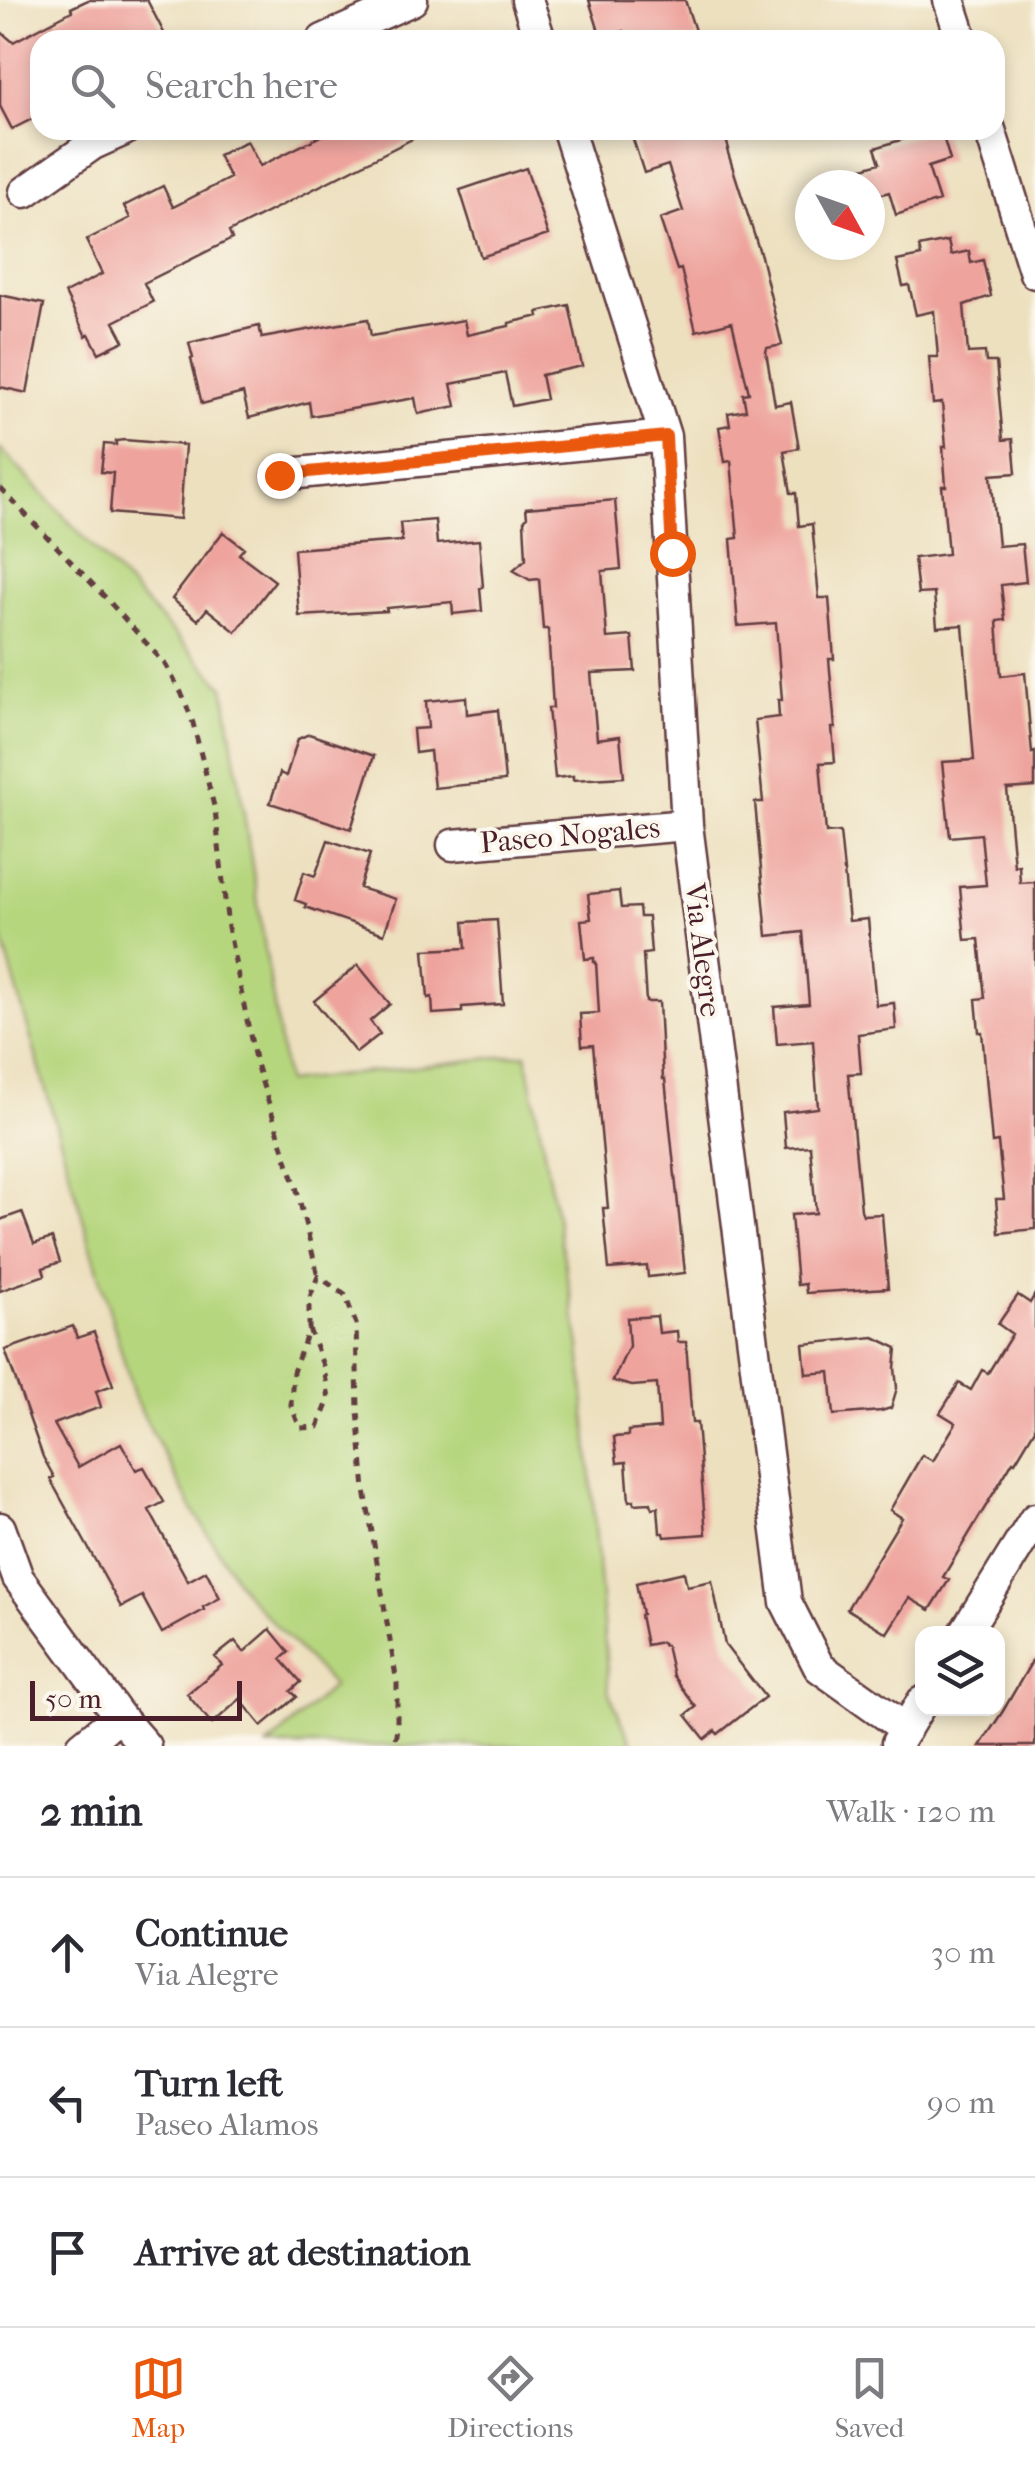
<!DOCTYPE html>
<html lang="en">
<head>
<meta charset="utf-8">
<style>
  :root { --surface:#fff; --page:#f7f7f7; --text:#2b2b33; --muted:#7c7c81; --line:#e1e1e2; --accent:#ea580c }
  body { margin:0; font-family:"IM FELL French Canon",serif; background:var(--page); color:var(--text) }
  .controls { position:absolute; right:30px; bottom:30px; display:grid; overflow:hidden; border-radius:20px; box-shadow:0 5px 15px #0003 }
  .controls button { width:90px; height:90px; display:grid; place-items:center; padding:0; border:0; border-bottom:2px solid var(--line); background:var(--surface); color:var(--text); font:50px sans-serif }
  .compass { position:absolute; left:795px; top:170px; width:90px; height:90px; border-radius:50%; background:var(--surface); box-shadow:0 5px 15px #0003; rotate:130deg }
  .scale { position:absolute; left:30px; bottom:25px; width:212px; box-sizing:border-box; padding-left:10px; border:5px solid #4a1f2b; border-top:0; font-size:28px; line-height:35px; white-space:nowrap; color:#4a1f2b; -webkit-text-stroke:8px #fbf7ec; paint-order:stroke }
  .stop { position:absolute; width:30px; height:30px; margin:-22px; border:8px solid #ea580c; border-radius:50%; background:#fff }
  .stop.end { background:#ea580c; border-color:#fff; box-shadow:0 2px 10px #0008 }
  .list { margin:0; padding:0; list-style:none }
  h2 { display:flex; justify-content:space-between; align-items:center; height:130px; margin:0; padding:0 40px; font-size:42px }
  h2 small { font-size:32px; font-weight:400; color:var(--muted) }
  .list li { display:grid; grid-template-columns:65px 1fr auto; gap:30px; align-items:center; box-sizing:border-box; height:150px; padding:0 40px; border-top:2px solid var(--line) }
  .list b { display:block; font-size:38px; white-space:nowrap }
  .list p { margin:0; font-size:32px; white-space:nowrap; color:var(--muted) }
  .list em { font-size:32px; font-style:normal; color:var(--muted) }
  .icon { flex:none; width:55px; height:55px; fill:none; stroke:currentColor; stroke-width:2; stroke-linecap:round; stroke-linejoin:round }
  .map { position:relative; flex:none; width:1035px; height:1746px; overflow:hidden }
  .search { position:absolute; background:var(--surface); box-shadow:0 5px 15px #0003; left:30px; right:30px; top:30px; height:110px; display:flex; align-items:center; gap:25px; box-sizing:border-box; padding:0 35px; border-radius:30px; color:var(--muted); font-size:38px }
  .sheet { height:580px; background:var(--surface) }
  nav { display:flex; justify-content:space-around; align-items:center; box-sizing:border-box; height:140px; border-top:2px solid var(--line); background:var(--surface); font-size:28px; color:var(--muted) }
  nav a { display:grid; justify-items:center; gap:5px }
  nav .on { color:var(--accent) }
  .map>svg:first-child { display:block }
</style>
</head>
<body>
<div class="map">
<svg width="1035" height="1746" viewBox="0 0 1035 1746">
  <rect width="100%" height="100%" fill="#fbf7ec"/>
  <filter id="ink" filterUnits="userSpaceOnUse"><feTurbulence type="fractalNoise" baseFrequency=".01" numOctaves="2"/><feDisplacementMap in="SourceGraphic" scale="20" xChannelSelector="R" yChannelSelector="G"/><feConvolveMatrix kernelMatrix="1 2 1 2 8 2 1 2 1" color-interpolation-filters="sRGB"/></filter>
  <filter id="wash" filterUnits="userSpaceOnUse"><feTurbulence type="fractalNoise" baseFrequency=".0048" numOctaves="4" result="noise"/><feDisplacementMap in="SourceGraphic" scale="40" xChannelSelector="R" yChannelSelector="G"/><feGaussianBlur stdDeviation="2.25" result="paint"/><feColorMatrix in="noise" values="0 0 0 0 0 0 0 0 0 0 0 0 0 0 0 0 0 1.4 0 .05"/><feComposite in="paint" operator="in"/></filter>
  <g filter="url(#wash)">
    <rect width="100%" height="100%" fill="#ede0bf"/>
    <!-- green -->
    <path fill="#b6d67e" stroke="#807a54" stroke-width="2.5" d="M0 448 224 687 286 1082 526 1054 580 1346 609 1693 633 1746H268L333 1686 244 1592 194 1512 135 1399 0 931Z"/>
    <g id="blocks">
      <!-- building -->
      <path fill="#eea39d" d="M88 0H147L164 33 150 40H40V115L12 129 0 106V31L13 42 72 11 71 8Z
        M589 0H685L698 40H627L624 31 601 38Z
        M333 130H430L229 232 232 239 144 283 153 302 114 322 124 341 99 353 89 334 86 336 65 293 102 274 86 240 130 218 124 206 163 186 173 207 230 178 218 155 247 141 260 166Z
        M630 130H723L729 149 727 150 761 256 782 345 767 348 766 352 775 405 791 402 799 448 784 451 791 493H796L799 526 812 524 819 598H829L834 659H829L835 728H832L835 762 820 763 826 833 840 832 849 921 868 919 876 1005 894 1003 896 1029 858 1034 861 1073 848 1074 861 1210 863 1215 882 1214 888 1288 806 1293 805 1284 797 1285 791 1215 816 1213 810 1146 786 1148 783 1112 818 1108 813 1041 777 1044 774 1007 809 1004 803 932 767 936 759 847 755 802H763L755 720 779 717 778 700H782L776 623 738 626 731 539 738 538 731 461 725 462 719 427 730 425 728 413 746 410 743 394 749 393 732 322 696 331 681 269 677 270 660 219 683 211 668 165 644 173Z
        M932 130H941L950 160 928 167 939 201 896 215 889 192 872 197 870 185H868L863 168 880 163 875 148Z
        M526 168 548 235 481 257 460 190Z
        M948 241 951 255 969 251 971 263 983 260 991 296 964 305 968 353 985 352 986 362H996L1003 440 1013 439 1016 473 991 475 998 546 1022 544 1026 582 1001 585 1005 620 997 621 1001 676 1025 673 1032 753 1035 752V787L1007 789 1014 866 1019 865 1020 883 1035 882V1229L999 1233 996 1199H1004L998 1142 992 1143 982 1032H979L976 999 985 998 979 939 965 940 960 887 986 885 981 834 950 837 942 762 974 760 963 625 937 627 934 593 918 594 914 558 948 554 942 486H946L943 447H946L942 403 933 404 929 357H938L934 311 916 315 909 285 903 286 897 261 921 256 919 247Z
        M0 295 44 304 27 393 0 387Z
        M569 305 582 366 541 375 546 399 512 406 505 373 451 384 456 406 418 414 415 398 311 416 309 402 249 418 243 393 202 404 191 359 193 358 189 343 259 326 262 338 368 319 371 336 464 320 467 335 509 326V323L539 316 538 312Z
        M124 440 185 445 180 519 110 513 113 473 101 472 104 444 116 445V441Z
        M615 500 621 569 602 571 607 638 632 636 635 671 591 673 597 739 620 736 624 777 573 780V776L555 778 548 708H553L548 629H543L539 579 530 580 513 570 526 559 524 521 527 517 526 508Z
        M435 520 437 544 479 540 483 587 480 588 482 611 453 614 452 602 386 608 387 611 299 616 294 549 402 541 400 523Z
        M223 532 244 548 239 554 275 581 236 632 207 609 198 620 172 599Z
        M466 697 467 714 498 710 505 781 434 788 430 751 415 753 413 729 428 728 426 701Z
        M309 734 374 756 351 829 270 803 280 773 286 776 298 739Z
        M328 840 370 854 359 888 396 899 384 934 305 907 306 904 295 900 304 872 315 876Z
        M619 891 621 908 639 907 640 917H648L651 953 643 954 646 1002H659L663 1079H665L685 1273 648 1277 647 1266 609 1269 603 1208H608L593 1045 582 1046 580 1014 599 1013 596 962H594V958L585 959 581 920 591 919 588 894Z
        M497 920 503 1004 462 1007V1012L433 1014 432 997 428 998 424 950 466 948 464 922Z
        M358 965 390 1004 370 1021 380 1034 356 1053 314 1001Z
        M22 1212 34 1244 52 1238 60 1262 43 1268 45 1275 0 1291V1220Z
        M1035 1294V1429L1015 1462 1013 1461 943 1577 949 1580 930 1610 909 1598 887 1633 847 1609 902 1518 890 1510 922 1455 933 1461 956 1423 940 1413 959 1383 971 1390 982 1370 988 1373 1012 1334 998 1324 1018 1295 1030 1303Z
        M657 1316 659 1333 677 1331 678 1342H686L692 1423H697L706 1534 665 1537 664 1533H660L658 1507 652 1508 651 1503 634 1504V1500L629 1501 626 1462 617 1463 614 1437 628 1436V1431L660 1428 657 1384 632 1386 613 1381 629 1346 627 1318Z
        M73 1326 77 1338 94 1332 113 1385 96 1391 101 1407 54 1424 78 1467 121 1443 136 1470 144 1467 164 1502 149 1510 188 1581 206 1571 220 1598 203 1607 204 1610 162 1633 142 1596 121 1607 105 1578 50 1479 54 1477 43 1457 5 1350Z
        M874 1337 897 1348 895 1368 897 1388 891 1408 881 1411 834 1415 830 1372 806 1374 803 1344Z
        M684 1572 687 1586 712 1581 725 1645 765 1697 718 1734 715 1731 705 1739 686 1715 696 1707 673 1676 666 1645H663L662 1642 646 1645 640 1615 642 1614 636 1583Z
        M270 1629 289 1652 281 1659 301 1682 291 1691 297 1697 262 1726 240 1699 212 1724 187 1694 222 1665 215 1657 235 1641 244 1652Z
        M1035 1656V1746H980L1003 1711Z"/>
    </g>
  </g>
  <g filter="url(#ink)">
    <use href="#blocks" fill-opacity="0" stroke="#623c41" stroke-width="2.5"/>
    <g fill="none" stroke-linecap="round" stroke-linejoin="round">
      <!-- street casing -->
      <g stroke="#623c41" stroke-width="35">
        <path id="street" d="M527 0 540 40
          M949 0 962 40
          M323 40 412 0
          M568 130 665 436 687 825 786 1602 819 1667 906 1729
          M990 130 1035 273
          M25 192 93 144 124 130
          M279 475 665 436
          M453 845 687 825
          M0 1528 18 1578 119 1716 145 1746
          M964 1634 1035 1519
          M897 1743 922 1702
          M82 1746 119 1716"/>
      </g>
      <!-- path -->
      <path stroke="#623c41" stroke-width="5" stroke-dasharray="8 8" stroke-linecap="butt" d="M0 488 105 597 165 664 183 696 193 723 215 810 228 927 256 1064 297 1190 318 1276
        M309 1329V1300L318 1276 345 1295 356 1324 358 1411 365 1490 397 1683V1728L394 1746
        M309 1329 324 1368 329 1399 318 1427 300 1428 291 1405 293 1372Z"/>
      <!-- street -->
      <use href="#street" stroke="#fff" stroke-width="30"/>
    </g>
  </g>
  <g fill="none" stroke-linecap="round" stroke-linejoin="round" filter="url(#ink)">
    <!-- route -->
    <path stroke="#ea580c" stroke-width="12" d="M279 475 666 436 672 553"/>
  </g>
  <g text-anchor="middle" stroke-width="8" stroke-linejoin="round" paint-order="stroke">
    <!-- street labels -->
    <g font-size="30" fill="#4a1f2b" stroke="#fbf7ec">
      <text transform="translate(570 835) rotate(-5)" y="10">Paseo Nogales</text>
      <text transform="translate(703 950) rotate(83)" y="10">Via Alegre</text>
    </g>
  </g>
</svg>
<div class="controls">
<button><svg class="icon" aria-label="layers" viewBox="0 0 24 24"><path d="M12 4l9 5-9 5-9-5zM3 14l9 5 9-5"/></svg></button>
</div>
<svg class="compass" viewBox="-18 -18 36 36"><path d="M0-13l5 13h-10z" fill="#e53935"/><path d="M0 13l5-13h-10z" fill="#7c7c81"/></svg>
<div class="scale">50 m</div>
<div class="stop" style="left:672px;top:553px"></div>
<div class="stop end" style="left:279px;top:475px"></div>
<div class="search"><svg class="icon" aria-label="search" viewBox="0 0 24 24"><circle cx="10" cy="10" r="6"/><path d="M15 15l6 6"/></svg>Search here</div>
</div>
<section class="sheet">
<h2>2 min<small>Walk · 120 m</small></h2>
<ul class="list">
<li><svg class="icon" aria-label="ahead" viewBox="0 0 24 24"><path d="M12 20V5M6 11l6-6 6 6"/></svg><div><b>Continue</b><p>Via Alegre</p></div><em>30 m</em></li>
<li><svg class="icon" aria-label="left" viewBox="0 0 24 24"><path d="M17 20v-9H6M10 6l-5 5 5 5"/></svg><div><b>Turn left</b><p>Paseo Alamos</p></div><em>90 m</em></li>
<li><svg class="icon" aria-label="arrive" viewBox="0 0 24 24"><path d="M6 21V4h12l-3 4 3 4H6"/></svg><div><b>Arrive at destination</b></div></li>
</ul>
</section>
<nav>
<a class="on"><svg class="icon" aria-label="map" viewBox="0 0 24 24"><path d="M3 6l6-2 6 2 6-2v14l-6 2-6-2-6 2zM9 4v14M15 6v14"/></svg>Map</a>
<a><svg class="icon" aria-label="directions" viewBox="0 0 24 24"><path d="M12 3l9 9-9 9-9-9zM9 14v-3h6M13 9l2 2-2 2"/></svg>Directions</a>
<a><svg class="icon" aria-label="saved" viewBox="0 0 24 24"><path d="M7 4h10v16l-5-4-5 4z"/></svg>Saved</a>
</nav>
</body>
</html>
